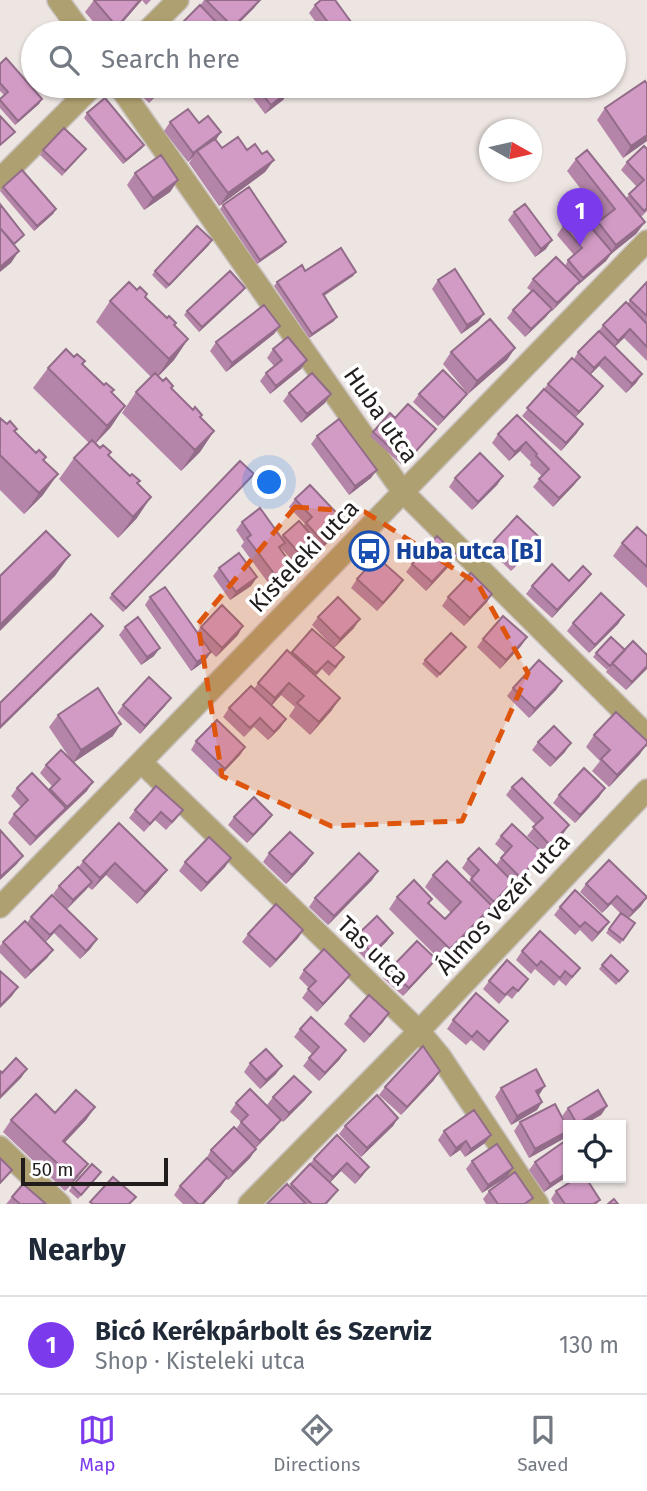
<!DOCTYPE html>
<html lang="en">
<head>
<meta charset="utf-8">
<style>
  :root { --surface:#fff; --page:#f2f2f3; --text:#1f2937; --muted:#747a83; --line:#e0e1e3; --accent:#7c3aed }
  body { margin:0; font-family:"Fira Sans",sans-serif; background:var(--page); color:var(--text) }
  .controls { position:absolute; right:21px; bottom:21px; display:grid; overflow:hidden; border-radius:0px; box-shadow:0 2px 5px #0004 }
  .controls button { width:63px; height:63px; display:grid; place-items:center; padding:0; border:0; border-bottom:2px solid var(--line); background:var(--surface); color:var(--text); font:35px sans-serif }
  .compass { position:absolute; left:479px; top:119px; width:63px; height:63px; border-radius:50%; background:var(--surface); box-shadow:0 2px 5px #0004; rotate:98deg }
  .scale { position:absolute; left:21px; bottom:18px; width:147px; box-sizing:border-box; padding-left:7px; border:4px solid #201d1c; border-top:0; font-size:19px; line-height:24px; white-space:nowrap; color:#201d1c; -webkit-text-stroke:5px #fff; paint-order:stroke }
  .you { position:absolute; left:270px; top:483px; width:24px; height:24px; margin:-18px; border:5px solid #fff; border-radius:50%; background:#1a73e8; box-shadow:0 0 0 10px #1a73e833 }
  .badge { display:grid; place-items:center; width:46px; height:46px; border-radius:50%; background:var(--accent); color:#fff; font-size:23px; font-weight:700 }
  .pin { position:absolute; translate:-50% -58px; filter:drop-shadow(0 2px 4px #0008) }
  .pin::after { content:''; position:absolute; top:37px; width:24px; height:21px; background:inherit; clip-path:polygon(0 0,100% 0,50% 100%) }
  .list { margin:0; padding:0; list-style:none }
  h2 { display:flex; justify-content:space-between; align-items:center; height:91px; margin:0; padding:0 28px; font-size:30px }
  h2 small { font-size:23px; font-weight:400; color:var(--muted) }
  .list li { display:grid; grid-template-columns:46px 1fr auto; gap:21px; align-items:center; box-sizing:border-box; height:98px; padding:0 28px; border-top:2px solid var(--line) }
  .list b { display:block; font-size:26px; white-space:nowrap }
  .list p { margin:0; font-size:23px; white-space:nowrap; color:var(--muted) }
  .list em { font-size:23px; font-style:normal; color:var(--muted) }
  .icon { flex:none; width:38px; height:38px; fill:none; stroke:currentColor; stroke-width:2; stroke-linecap:round; stroke-linejoin:round }
  .map { position:relative; flex:none; width:647px; height:1204px; overflow:hidden }
  .search { position:absolute; background:var(--surface); box-shadow:0 2px 5px #0004; left:21px; right:21px; top:21px; height:77px; display:flex; align-items:center; gap:18px; box-sizing:border-box; padding:0 24px; border-radius:38px; color:var(--muted); font-size:26px }
  .sheet { height:189px; background:var(--surface) }
  nav { display:flex; justify-content:space-around; align-items:center; box-sizing:border-box; height:98px; border-top:2px solid var(--line); background:var(--surface); font-size:19px; color:var(--muted) }
  nav a { display:grid; justify-items:center; gap:4px }
  nav .on { color:var(--accent) }
  .map>svg:first-child { display:block }
</style>
</head>
<body>
<div class="map">
<svg width="647" height="1204" viewBox="0 0 647 1204">
  <rect width="100%" height="100%" fill="#ede5e2"/>
  <g fill="none" stroke-linecap="round" stroke-linejoin="round">
    <!-- minor casing -->
    <g stroke="#c8c1be" stroke-width="24">
      <path id="minor" d="M58 0 82 33
        M145 33 178 0
        M119 86 403 492 647 735
        M0 179 93 86
        M141 762 419 1031 440 1056 538 1204
        M0 907 647 241
        M0 1147 60 1204
        M249 1204 419 1031 647 790"/>
    </g>
    <!-- minor -->
    <use href="#minor" stroke="#afa071" stroke-width="21"/>
  </g>
  <!-- wall -->
  <path fill="#b585a9" d="M94 0H142L114 33H103L85 12Z
    M142 0H151L146 5Z
    M204 0H260L254 8 229 33H225L217 26 212 33H174L178 27 200 6Z
    M315 5 359 33H324L309 13Z
    M0 64 42 99 39 104 15 125 0 108V99L4 95 0 91Z
    M131 86H165L149 103Z
    M256 86 289 91 283 100 265 114 250 94Z
    M605 108 647 141 623 158 597 120Z
    M87 113 144 145 141 149 123 164 84 118Z
    M170 122 199 123 221 132 216 140 222 148 247 150 262 154 274 160 265 172 219 206 189 163 193 157 188 162 164 131Z
    M644 146 647 211 641 217 645 222 636 234 611 254 606 261 576 285 525 337 507 318 513 310 531 291 527 288 533 279 565 266 568 260 574 255 557 235 563 226 593 229 598 222 603 218 567 171 576 159 626 198 637 187 621 170 627 162Z
    M43 150 83 153 62 176 40 155Z
    M135 173 178 180 170 192 144 210 127 185Z
    M3 187 56 209 53 214 34 231 0 191Z
    M223 205 283 246 257 264 220 209Z
    M514 212 546 249 535 257 508 220Z
    M209 245 166 289 152 275 155 271Z
    M305 271 356 272 353 276 324 296 334 321 309 338 274 286 277 282Z
    M438 280 484 314 478 322 461 334 432 289Z
    M647 282V361L624 338 615 347 642 374 636 383 626 393 599 366 591 374 603 386 597 394 575 417 577 433 561 451 522 416 548 384 574 359 578 352 597 334 603 325 627 304Z
    M242 292 199 332 184 315 187 311Z
    M145 297 188 339 174 360 158 376 193 410 202 415 200 417 214 431 200 452 181 471 122 413 136 392 151 377 96 322 110 301Z
    M280 326 274 334 226 372 210 351 216 342Z
    M515 348 507 360 468 394 443 364 451 352Z
    M273 349 307 360 301 369 270 394 260 381 266 373 274 366 267 358Z
    M83 364 112 393 111 427 96 443 138 484 137 518 118 538 59 479 74 458 89 443 33 388 48 368Z
    M289 393 325 403 301 423 283 401Z
    M419 394 461 402 438 426 413 402Z
    M517 415 580 477 574 485 553 507 533 487 542 476 530 465 531 462 520 451 509 461 492 443 498 434Z
    M0 418 7 424 17 429 15 432 43 495 24 514 0 490Z
    M395 418 436 429 403 466 370 436 373 432Z
    M317 436 371 478 349 495 311 444Z
    M254 474 123 612 109 598 112 594Z
    M503 476 497 485 472 510 449 487 455 478Z
    M295 499 346 523 340 531 300 569 281 548 280 549 291 564 285 572 269 584 241 546 244 542 236 530 242 522 281 538 283 535 303 526 305 524 289 507Z
    M647 536V588L613 556 622 543Z
    M494 541 534 547 511 571 488 549Z
    M457 555 451 564 426 591 406 572 412 564Z
    M219 568 257 577 251 586 230 600 213 576Z
    M591 574 585 582 552 618 526 594 532 586 569 581Z
    M357 579 397 589 377 611 351 588Z
    M150 597 197 632 201 627 238 635 216 657 209 650 211 652 205 661 191 671 145 605Z
    M448 597 487 602 464 626 442 606Z
    M624 615 618 624 589 653 567 631 573 623Z
    M318 617 354 628 334 648 312 625Z
    M125 627 154 656 141 665 119 635Z
    M312 629 338 666 329 676 322 669 316 676 332 710 310 735 289 716 295 707 281 695 271 705 286 719 280 728 268 740 254 727 244 737 223 717 229 708 254 689 258 683 291 654Z
    M527 637 521 646 500 669 477 647 483 639Z
    M466 647 437 678 422 664 425 660Z
    M625 650 647 668 626 690 606 672 610 666 607 670 593 657 596 653Z
    M562 681 556 690 529 718 507 696 513 688Z
    M123 705 165 706 140 734 117 713Z
    M58 715 113 736 73 762 87 791 30 846 8 823 14 814 21 807 11 796 17 788 49 790 52 786 40 773 46 765 71 760 49 727Z
    M594 735 640 754 609 787 592 771 600 761 586 747Z
    M196 741 245 747 240 755 219 777 191 750Z
    M538 742 565 752 550 767 532 750Z
    M156 786 177 818 166 830 155 820 144 832 129 818 135 810Z
    M512 787 569 825 563 834 544 853 527 836 536 825 506 795Z
    M605 788 599 797 575 823 553 803 559 795Z
    M234 817 266 823 247 843 228 825Z
    M119 823 158 882 137 904 106 875 92 890 88 887 67 909 53 894 59 886 78 868 83 861Z
    M501 836 537 861 514 885 513 883 507 891 491 908 484 918 441 961 389 909 397 897 432 899 429 904 445 919 451 913 425 887 433 875 469 882 472 878 462 868 468 859 496 865 505 853 495 844Z
    M269 853 307 862 286 884 263 862Z
    M231 858 225 867 201 892 179 871 185 862Z
    M378 871 372 880 328 925 309 907 315 898Z
    M586 884 647 897 641 906 628 918 635 923 620 944 606 933 620 913 611 904 602 913 580 892Z
    M52 895 91 948 80 959 54 933 45 942 53 950 47 958 25 979 0 953V946L3 942 27 923 31 917Z
    M560 907 609 922 603 930 592 942 580 930 575 935 554 915Z
    M303 930 298 938 270 968 242 942 248 934Z
    M393 933 387 941 367 961 351 944 356 936Z
    M522 951 580 968 566 986 559 980 554 986 535 969 531 974 516 960Z
    M436 959 430 967 403 996 383 978 389 970Z
    M602 965 628 971 616 985 599 969Z
    M304 970 344 983 317 1012 302 998 309 988 299 978Z
    M528 979 512 999 507 995 499 1004 483 989 489 981Z
    M389 1013 383 1022 364 1043 344 1024 350 1016Z
    M453 1020 502 1029 484 1051 471 1040 466 1045 447 1029Z
    M300 1029 340 1059 319 1081 303 1066 312 1054 294 1037Z
    M250 1063 276 1074 260 1089 244 1072Z
    M434 1080 401 1115 379 1095 385 1087Z
    M501 1088 539 1095 542 1102 537 1110 511 1125 495 1097Z
    M311 1092 305 1100 283 1122 267 1105 273 1097Z
    M236 1103 275 1128 255 1149 250 1158 228 1180 226 1179 221 1186 204 1204H183L174 1195 180 1186 206 1159 211 1150 236 1129 241 1122 230 1112Z
    M607 1106 601 1115 583 1125H568V1127L562 1116 568 1108Z
    M95 1107 86 1120 65 1142 79 1176 65 1191 3 1132 11 1120Z
    M398 1118 393 1126 361 1157 339 1134 345 1126Z
    M520 1122 563 1139 529 1158 514 1131Z
    M444 1131 491 1135 485 1143 465 1157 460 1150 450 1157 438 1140Z
    M337 1135 363 1175 355 1184 341 1171 330 1182 338 1190 327 1204H267L289 1187 314 1159Z
    M472 1161 513 1168 507 1177 482 1193 466 1169Z
    M535 1162 568 1176 544 1192 529 1170Z
    M101 1172 78 1199 69 1191 72 1186Z
    M489 1191 533 1198 528 1204H486L483 1199Z
    M556 1191 600 1200 597 1204H554L551 1199Z
    M12 1197 46 1204H6Z"/>
  <!-- shaded-wall -->
  <path fill="#936c8a" d="M140 0H142L113 33 117 27Z
    M260 0 254 8 229 33 233 27Z
    M163 86H165L149 103 155 94Z
    M289 91 283 100 265 114 271 105Z
    M42 99 39 104 15 125 18 121Z
    M221 132 215 141 197 151 193 157 188 162 193 153Z
    M647 135V141L623 158 631 146Z
    M144 145 141 149 123 164 126 160Z
    M274 160 265 172 219 206 228 193Z
    M178 180 170 192 144 210 153 198Z
    M56 209 53 214 34 231 37 226Z
    M645 222 636 234 611 254 606 261 577 286 583 278 608 256 616 245Z
    M212 240 209 245 166 289 169 285Z
    M552 240 546 249 535 257 541 249Z
    M286 242 283 246 257 264 260 260Z
    M19 251 11 263 0 272V267Z
    M356 272 353 276 320 298 323 294Z
    M580 281 574 289 551 312 557 303Z
    M245 288 242 292 199 332 202 327Z
    M552 309 546 317 525 337 531 329Z
    M484 314 478 322 461 334 467 325Z
    M337 317 334 321 309 338 312 334Z
    M280 326 274 334 226 372 232 363Z
    M630 329 624 338 612 349 618 341Z
    M188 339 174 360 155 380 169 359Z
    M515 348 507 360 468 394 477 381Z
    M605 357 599 366 588 377 594 368Z
    M307 360 301 369 270 394 276 386Z
    M642 374 636 383 626 393 632 384Z
    M603 386 597 394 573 420 579 412Z
    M331 394 325 403 301 423 307 414Z
    M467 394 461 402 438 426 444 418Z
    M125 406 111 427 92 447 107 426Z
    M583 424 577 433 561 451 566 443Z
    M214 431 200 452 181 471 195 450Z
    M526 442 520 451 509 461 515 452Z
    M377 470 371 478 349 495 355 486Z
    M58 474 43 495 24 514 39 493Z
    M254 474 251 478 123 612 126 608Z
    M503 476 497 485 472 510 478 502Z
    M580 477 574 485 553 507 559 498Z
    M151 497 137 518 118 538 133 517Z
    M346 523 340 531 300 569 306 561Z
    M540 538 534 547 511 571 517 563Z
    M70 555 55 576 0 631V625Z
    M457 555 451 564 426 591 432 582Z
    M291 564 285 572 269 584 275 575Z
    M591 574 585 582 552 618 557 610Z
    M257 577 251 586 230 600 236 592Z
    M403 580 397 589 377 611 383 603Z
    M492 594 487 602 464 626 470 618Z
    M624 615 618 624 589 653 595 645Z
    M360 619 354 628 334 648 340 639Z
    M103 626 100 631 0 729V727Z
    M243 626 238 635 216 657 222 648Z
    M527 637 521 646 500 669 506 660Z
    M160 648 154 656 141 665 147 657Z
    M211 652 205 661 191 671 197 662Z
    M647 666V669L626 690 632 682Z
    M562 681 556 690 529 718 535 709Z
    M289 683 281 695 267 711 275 698Z
    M171 698 165 706 140 734 145 726Z
    M340 698 332 710 310 735 319 722Z
    M286 719 280 728 268 740 274 732Z
    M121 724 113 736 73 763 81 750Z
    M571 743 565 752 550 767 556 759Z
    M647 744 640 754 609 787 617 775Z
    M245 747 240 755 219 777 225 769Z
    M93 782 87 791 61 815 67 807Z
    M605 788 599 797 575 823 580 815Z
    M66 808 60 816 30 846 36 837Z
    M272 815 266 823 247 843 253 835Z
    M569 825 563 834 544 853 550 845Z
    M313 853 307 862 286 884 292 875Z
    M543 853 537 861 514 885 520 877Z
    M23 856 17 864 0 880V877Z
    M231 858 225 867 201 892 207 883Z
    M115 863 106 875 92 890 100 878Z
    M167 870 158 882 137 904 145 892Z
    M378 871 372 880 328 925 334 916Z
    M92 882 86 890 67 909 73 900Z
    M513 882 507 891 491 908 484 918 441 961 450 949 490 908 494 902Z
    M617 896 611 904 602 913 608 905Z
    M647 897 641 906 627 920 633 911Z
    M609 922 603 930 592 942 598 933Z
    M60 925 54 933 44 944 50 935Z
    M303 930 298 938 270 968 276 960Z
    M393 933 387 941 367 961 372 953Z
    M97 939 91 948 80 959 86 951Z
    M53 950 47 958 25 979 31 971Z
    M436 959 430 967 403 996 409 988Z
    M350 975 344 983 317 1012 323 1004Z
    M18 987 12 996 0 1008V1006Z
    M389 1013 383 1022 364 1043 370 1035Z
    M346 1050 340 1059 319 1081 325 1073Z
    M282 1066 276 1074 260 1089 266 1080Z
    M27 1069 21 1078 0 1099V1097Z
    M440 1071 434 1080 401 1115 407 1107Z
    M545 1086 539 1095 531 1100 536 1091Z
    M311 1092 305 1100 283 1122 289 1113Z
    M542 1102 537 1110 511 1125 517 1116Z
    M607 1106 601 1115 583 1125H576Z
    M95 1107 86 1120 55 1153 63 1141Z
    M398 1118 393 1126 361 1157 367 1148Z
    M281 1120 275 1128 254 1149 260 1141Z
    M568 1131 563 1139 529 1158 535 1149Z
    M491 1135 485 1143 465 1157 471 1149Z
    M466 1141 460 1150 450 1157 456 1148Z
    M256 1149 250 1158 228 1180 233 1172Z
    M347 1163 341 1171 327 1186 333 1177Z
    M88 1164 79 1176 65 1191 74 1179Z
    M369 1167 363 1175 355 1184 360 1176Z
    M513 1168 507 1177 482 1193 488 1185Z
    M568 1172V1176L544 1192 550 1184Z
    M227 1177 221 1186 204 1204H202Z"/>
  <!-- building -->
  <path fill="#d29bc5" stroke="#936c8a" stroke-width="2" d="M94 0H140L117 27Z
    M206 0H260L233 27Z
    M321 0H335L359 33H336L315 5Z
    M200 5 218 24 209 33H184L178 27Z
    M6 58 42 99 18 121 0 100V99L8 92 0 83V64Z
    M645 81 647 84V135L631 146 605 108Z
    M146 86H163L155 94Z
    M256 86H284L289 91 271 105Z
    M105 98 144 145 126 160 87 113Z
    M188 109 199 123 208 116 221 132 193 153 170 122Z
    M0 116 15 132 0 145Z
    M64 128 86 149 65 171 43 150Z
    M238 137 247 150 255 144 262 154 267 151 274 160 228 193 197 151 215 139 222 148Z
    M644 146 647 149V208L644 211 629 194 644 180 627 162Z
    M587 150 645 222 616 245 598 222 615 209 576 159Z
    M161 155 178 180 153 198 135 173Z
    M22 170 56 209 37 226 3 187Z
    M249 187 286 242 260 260 223 205Z
    M0 204 24 235 14 244 0 228Z
    M525 204 552 240 541 249 514 212Z
    M579 213 612 252 583 278 568 260 582 248 563 226Z
    M197 226 212 240 169 285 155 271Z
    M0 228 19 251 0 267Z
    M341 248 356 272 323 294 337 317 312 334 277 282 302 265 305 271Z
    M556 257 580 281 557 303 533 279Z
    M455 269 484 314 467 325 438 280Z
    M230 271 245 288 202 327 187 311Z
    M129 282 137 290 140 287 147 294 145 297 167 318 169 316 176 323 174 325 188 339 169 359 110 301Z
    M647 282V316L630 300Z
    M533 290 552 309 531 329 513 310Z
    M626 302 647 324V347L630 329 618 341 603 325Z
    M264 305 280 326 232 363 216 342Z
    M490 319 515 348 477 381 451 352Z
    M599 331 642 374 632 384 605 357 594 368 578 352Z
    M288 337 307 360 276 386 266 373 282 360 273 349Z
    M66 349 74 357 77 354 85 361 82 364 104 385 106 383 114 390 111 392 125 406 107 426 48 368Z
    M572 358 603 386 579 412 548 384Z
    M443 370 467 394 444 418 419 394Z
    M155 373 163 381 166 378 173 386 171 388 193 410 195 407 202 415 200 417 214 431 195 450 136 392Z
    M312 373 331 394 307 414 289 393Z
    M544 389 583 424 566 443 527 408Z
    M408 404 436 429 406 462 373 432 390 413 395 418Z
    M517 415 580 477 559 498 539 479 549 469 536 456 537 454 526 442 515 452 498 434Z
    M0 418 7 424 10 421 17 429 14 431 36 453 39 450 46 457 43 460 58 474 39 493 0 455Z
    M339 419 377 470 355 486 317 436Z
    M92 440 100 448 103 445 111 452 108 455 130 476 132 474 140 481 137 483 151 497 133 517 74 458Z
    M480 453 503 476 478 502 455 478Z
    M240 461 254 474 126 608 112 594Z
    M310 485 346 523 324 543 306 523 312 517 295 499Z
    M260 508 285 543 279 547 291 564 275 575 247 538 251 535 242 522Z
    M517 516 540 538 517 563 494 541Z
    M299 521 322 547 306 561 283 535Z
    M637 527 647 536V567L622 543Z
    M46 531 70 555 0 625V576Z
    M437 536 457 555 432 582 412 564Z
    M239 553 257 577 236 592 219 568Z
    M377 557 403 580 383 603 357 579Z
    M552 564 569 581 583 566 591 574 557 610 532 586Z
    M471 573 492 594 470 618 448 597Z
    M165 587 211 652 197 662 150 597Z
    M601 593 624 615 595 645 573 623Z
    M338 597 360 619 340 639 318 617Z
    M222 605 243 626 222 648 201 627Z
    M91 614 103 626 0 727V703Z
    M503 616 527 637 506 660 483 639Z
    M138 617 160 648 147 657 125 627Z
    M312 629 344 657 335 667 328 661 316 673 292 652Z
    M451 633 466 647 440 674 425 660Z
    M611 637 625 650 610 666 596 653Z
    M633 641 647 655V666L632 682 612 663Z
    M287 650 340 698 319 722 297 703 304 696 289 683 275 698 258 683Z
    M539 660 562 681 535 709 513 688Z
    M149 677 171 698 145 726 123 705Z
    M251 686 286 719 274 732 260 718 250 728 229 708Z
    M98 688 121 724 81 750 58 715Z
    M616 712 647 741V744L617 775 601 759 610 750 594 735Z
    M217 720 245 747 225 769 196 741Z
    M554 726 571 743 556 759 538 742Z
    M61 750 93 782 67 807 50 789 60 779 46 765Z
    M584 768 605 788 580 815 559 795Z
    M32 773 66 808 36 837 14 814 28 800 17 788Z
    M522 778 569 825 550 845 533 827 543 818 512 787Z
    M156 786 183 810 172 822 161 812 150 824 135 810Z
    M254 797 272 815 253 835 234 817Z
    M119 823 167 870 145 892 115 863 100 878 83 861Z
    M512 824 543 853 520 877 501 858 512 846 501 836Z
    M0 830 23 856 0 877Z
    M290 832 313 853 292 875 269 853Z
    M209 837 231 858 207 883 185 862Z
    M479 848 513 882 494 902 471 879 479 870 468 859Z
    M359 853 378 871 334 916 315 898Z
    M609 860 647 897 633 911 617 896 608 905 586 884Z
    M447 861 492 906 450 949 397 897 414 880 432 899 428 903 445 919 461 902 433 875Z
    M78 867 92 882 73 900 59 886Z
    M575 890 609 922 598 933 585 922 580 927 560 907Z
    M52 895 97 939 86 951 60 925 50 935 31 917Z
    M276 904 303 930 276 960 248 934Z
    M621 913 635 923 623 940 609 929Z
    M377 916 393 933 372 953 356 936Z
    M25 921 53 950 31 971 3 942Z
    M540 931 580 968 572 977 565 971 560 978 541 961 537 966 522 951Z
    M417 941 436 959 409 988 389 970Z
    M324 949 350 975 323 1004 308 989 316 981 304 970Z
    M611 955 628 971 619 981 602 965Z
    M507 960 528 979 518 991 513 987 505 995 489 981Z
    M0 971 18 987 0 1006Z
    M476 993 508 1021 489 1042 477 1031 472 1037 453 1020Z
    M369 995 389 1013 370 1035 350 1016Z
    M311 1017 346 1050 325 1073 309 1058 319 1047 300 1029Z
    M423 1046 440 1071 407 1107 385 1087Z
    M266 1049 282 1066 266 1080 250 1063Z
    M16 1058 27 1069 0 1097V1071L2 1073Z
    M536 1069 545 1086 536 1091 542 1102 517 1116 501 1088Z
    M294 1076 311 1092 289 1113 273 1097Z
    M250 1089 281 1120 260 1141 241 1122 248 1115 236 1103Z
    M76 1090 95 1107 63 1141 88 1164 74 1179 11 1120 36 1094 55 1113Z
    M598 1090 607 1106 577 1124 568 1108Z
    M377 1095 398 1118 367 1148 345 1126Z
    M555 1104 568 1129V1131L535 1149 520 1122Z
    M474 1110 491 1135 471 1149 466 1141 456 1148 444 1131Z
    M234 1127 256 1149 233 1172 211 1150Z
    M337 1135 369 1167 360 1176 347 1163 333 1177 314 1159Z
    M568 1139V1172L550 1184 535 1162Z
    M497 1144 513 1168 488 1185 472 1161Z
    M0 1158 12 1170 0 1183Z
    M207 1158 227 1177 202 1204H198L180 1186Z
    M92 1164 101 1172 81 1195 72 1186Z
    M310 1164 338 1190 325 1204H312L291 1184Z
    M515 1172 533 1198 524 1204H498L489 1191Z
    M113 1177 136 1197 129 1204H93L90 1202Z
    M577 1178H586L600 1200 593 1204H565L556 1191Z
    M23 1184 46 1204H20L12 1197Z
    M287 1184 306 1204H267Z
    M614 1199 618 1204H608Z"/>
  <!-- marked area -->
  <path fill="#de560d" fill-opacity="0.2" stroke="#de560d" stroke-width="5" stroke-dasharray="14 9" stroke-linejoin="round" d="M295 507 365 512 478 584 528 673 462 821 331 826 222 776 198 624Z"/>
  <!-- icons -->
  <defs>
    <g id="bus-ring" transform="scale(2.0125)"><circle r="9.5" fill="#fff" stroke="#1a4fb4" stroke-width="1.5"/><path d="M-5-6H5V4H4V6H2V4H-2V6H-4V4H-5ZM-3.5-4V0h7V-4ZM-3.5 1.2v1.5H-2V1.2ZM2 1.2v1.5H3.5V1.2Z" fill="#1a4fb4"/></g>
  </defs>
  <g fill-rule="evenodd">
    <use href="#bus-ring" x="369" y="551"/>
  </g>
  <g text-anchor="middle" stroke-width="7" stroke-linejoin="round" paint-order="stroke">
    <!-- street labels -->
    <g font-size="24" fill="#201d1c" stroke="#fff">
      <text transform="translate(381 415) rotate(55)" y="8">Huba utca</text>
      <text transform="translate(304 556) rotate(-46)" y="8">Kisteleki utca</text>
      <text transform="translate(503 904) rotate(-47)" y="8">Álmos vezér utca</text>
      <text transform="translate(373 951) rotate(44)" y="8">Tas utca</text>
    </g>
    <!-- transit labels -->
    <g font-size="24" font-weight="bold" fill="#164399" stroke="#fff" text-anchor="start">
      <text x="396" y="559">Huba utca [B]</text>
    </g>
  </g>
</svg>
<div class="controls">
<button><svg class="icon" aria-label="locate" viewBox="0 0 24 24"><circle cx="12" cy="12" r="6"/><path d="M12 2v4M12 18v4M2 12h4M18 12h4"/></svg></button>
</div>
<svg class="compass" viewBox="-18 -18 36 36"><path d="M0-13l5 13h-10z" fill="#e53935"/><path d="M0 13l5-13h-10z" fill="#747a83"/></svg>
<div class="scale">50 m</div>
<div class="you"></div>
<div class="pin badge" style="left:580px;top:246px">1</div>
<div class="search"><svg class="icon" aria-label="search" viewBox="0 0 24 24"><circle cx="10" cy="10" r="6"/><path d="M15 15l6 6"/></svg>Search here</div>
</div>
<section class="sheet">
<h2>Nearby<small></small></h2>
<ul class="list">
<li><span class="badge">1</span><div><b>Bicó Kerékpárbolt és Szerviz</b><p>Shop · Kisteleki utca</p></div><em>130 m</em></li>
</ul>
</section>
<nav>
<a class="on"><svg class="icon" aria-label="map" viewBox="0 0 24 24"><path d="M3 6l6-2 6 2 6-2v14l-6 2-6-2-6 2zM9 4v14M15 6v14"/></svg>Map</a>
<a><svg class="icon" aria-label="directions" viewBox="0 0 24 24"><path d="M12 3l9 9-9 9-9-9zM9 14v-3h6M13 9l2 2-2 2"/></svg>Directions</a>
<a><svg class="icon" aria-label="saved" viewBox="0 0 24 24"><path d="M7 4h10v16l-5-4-5 4z"/></svg>Saved</a>
</nav>
</body>
</html>
